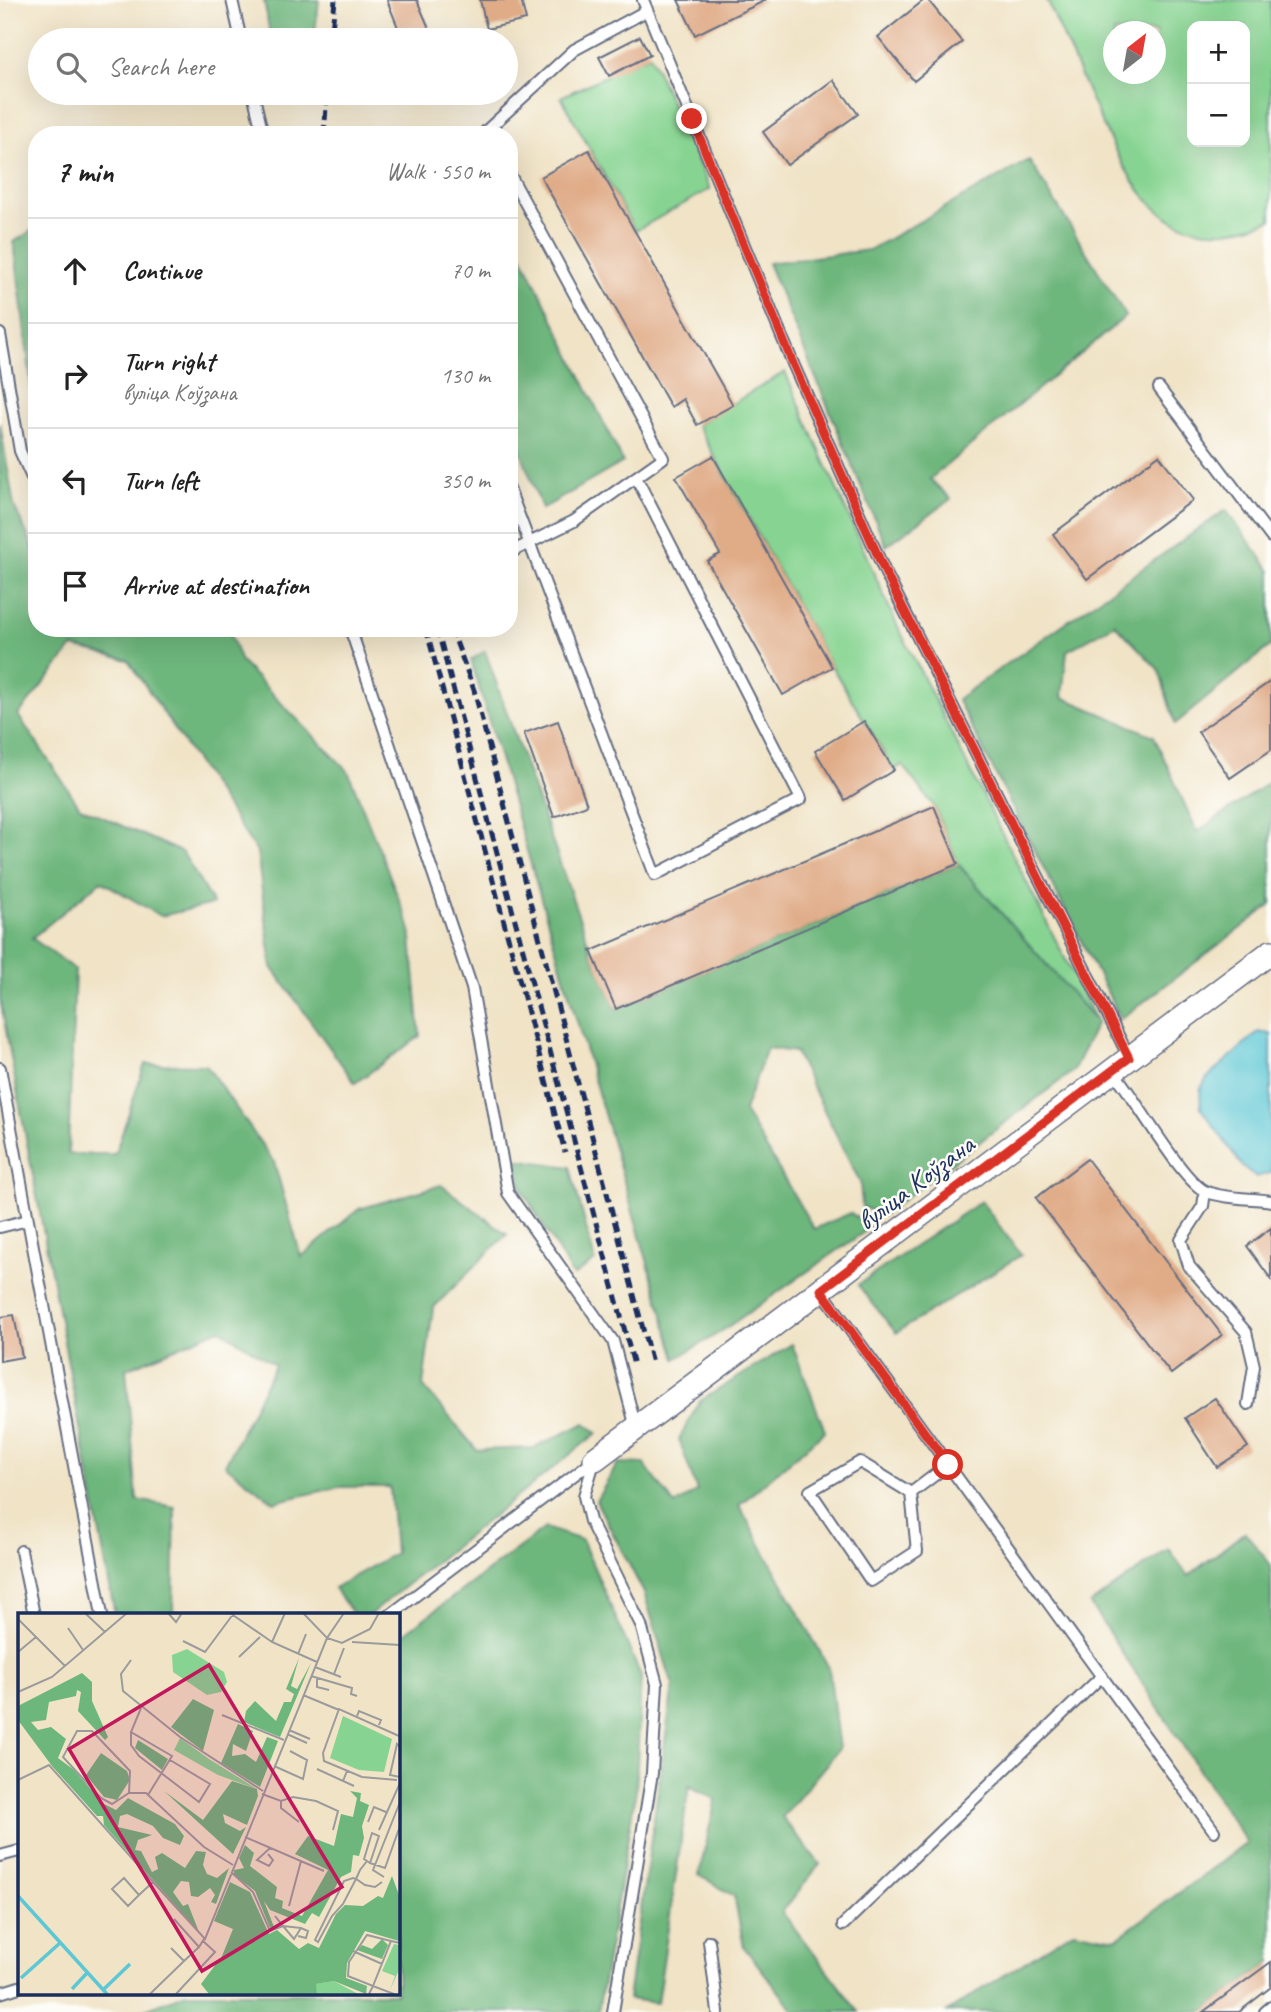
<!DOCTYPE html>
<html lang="en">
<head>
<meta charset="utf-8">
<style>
  :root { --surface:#fff; --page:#f2f2f2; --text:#222; --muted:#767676; --line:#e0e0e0 }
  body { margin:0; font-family:Caveat,sans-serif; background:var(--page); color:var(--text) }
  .controls { position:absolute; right:21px; top:21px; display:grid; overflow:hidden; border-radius:14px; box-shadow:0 7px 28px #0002 }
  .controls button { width:63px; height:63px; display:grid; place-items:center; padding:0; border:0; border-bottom:2px solid var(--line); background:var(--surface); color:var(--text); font:35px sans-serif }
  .compass { position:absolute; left:1103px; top:21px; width:63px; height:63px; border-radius:50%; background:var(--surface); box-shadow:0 7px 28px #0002; rotate:31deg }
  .stop { position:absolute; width:21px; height:21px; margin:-16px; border:5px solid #d93025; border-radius:50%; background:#fff }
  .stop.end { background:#d93025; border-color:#fff; box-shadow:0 2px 7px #0008 }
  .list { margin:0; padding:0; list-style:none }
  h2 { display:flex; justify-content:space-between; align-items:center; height:91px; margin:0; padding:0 28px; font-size:30px }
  h2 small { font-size:23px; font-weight:400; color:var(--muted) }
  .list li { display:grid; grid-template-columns:46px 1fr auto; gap:21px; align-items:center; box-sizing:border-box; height:105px; padding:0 28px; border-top:2px solid var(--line) }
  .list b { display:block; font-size:26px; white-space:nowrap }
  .list p { margin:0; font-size:23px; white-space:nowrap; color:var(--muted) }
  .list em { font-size:23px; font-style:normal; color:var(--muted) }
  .icon { flex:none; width:38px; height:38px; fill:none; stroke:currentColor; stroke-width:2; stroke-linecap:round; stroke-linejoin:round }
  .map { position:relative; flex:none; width:1271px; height:2012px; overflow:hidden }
  .search { position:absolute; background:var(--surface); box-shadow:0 7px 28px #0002; left:28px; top:28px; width:490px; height:77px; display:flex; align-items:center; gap:18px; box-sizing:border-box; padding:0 24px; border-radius:38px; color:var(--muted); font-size:26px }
  .panel { position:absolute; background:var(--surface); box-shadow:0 7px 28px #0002; left:28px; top:126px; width:490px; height:511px; border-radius:28px }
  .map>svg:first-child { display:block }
</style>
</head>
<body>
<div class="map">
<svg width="1271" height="2012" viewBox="0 0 1271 2012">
  <rect width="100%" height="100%" fill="#fdfcf7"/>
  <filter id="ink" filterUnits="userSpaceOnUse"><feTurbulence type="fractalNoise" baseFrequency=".0143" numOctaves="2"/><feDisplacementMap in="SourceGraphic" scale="14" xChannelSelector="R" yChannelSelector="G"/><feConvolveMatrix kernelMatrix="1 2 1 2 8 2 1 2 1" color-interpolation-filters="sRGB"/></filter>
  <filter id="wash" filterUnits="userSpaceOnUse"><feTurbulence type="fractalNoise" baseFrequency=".00686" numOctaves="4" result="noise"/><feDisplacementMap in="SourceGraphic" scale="28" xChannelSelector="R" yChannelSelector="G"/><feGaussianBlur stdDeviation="1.57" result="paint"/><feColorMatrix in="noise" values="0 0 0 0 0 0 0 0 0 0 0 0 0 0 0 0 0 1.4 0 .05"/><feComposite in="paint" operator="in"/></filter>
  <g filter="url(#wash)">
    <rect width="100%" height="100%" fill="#f0e3c6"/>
    <!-- green -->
    <path fill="#87d492" stroke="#518278" stroke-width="2" fill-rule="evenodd" d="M1047 0H1271V220C1166 259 1133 191 1095 108 1079 72 1063 36 1047 0ZM1192 26H1245V142H1192ZM1114 32H1156V74H1114Z
      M650 55 710 189 635 231 561 97Z
      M785 372 896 623 1097 1022 958 864 934 806 902 765 894 770 826 657 697 425Z"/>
    <!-- forest -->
    <path fill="#6db67c" stroke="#44726d" stroke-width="2" d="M264 0H319L314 40H271Z
      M1029 160 1126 316 930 479 951 499 886 546 768 263 869 250Z
      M37 227V432L14 242Z
      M509 229 623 462 542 509 509 419Z
      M0 423 14 506 37 555V628H228L241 662 348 771 410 927 420 1036 355 1083 272 967 257 852 128 660 73 647 18 715 80 807 183 853 213 904 161 916 101 881 32 938 75 970 68 1154H115L145 1064 206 1065 274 1162 301 1257 359 1209 441 1185 507 1234 433 1308 423 1386 477 1450 534 1448 585 1423 597 1433 369 1615H354L334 1588 395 1553 390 1487H339L274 1502 225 1465 275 1365 220 1329 126 1369 137 1500 175 1507 173 1615H115L0 999Z
      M1226 510 1271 571V645L1175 724 1159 670 1115 624 1067 651 1062 697 1154 736 1197 832 1271 781V905L1121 1019 957 699Z
      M485 651 591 951 616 1009 958 864 1097 1022 1073 1071 883 1215 862 1207 860 1182 795 1052 767 1048 744 1111 814 1229 851 1213 870 1228 719 1333 676 1359 471 660Z
      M515 1159 570 1167 595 1261 573 1276 523 1191Z
      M981 1201 1021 1255 896 1333 858 1285Z
      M792 1344 825 1431 739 1505 829 1668 839 1749 782 1818 820 1864 782 1912 859 2012H795L744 1947 734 1896 699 1875 716 1799 689 1786 657 2003 628 1999 673 1686 644 1593 596 1501 618 1463 644 1464 675 1505 697 1491 679 1439 700 1401Z
      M545 1528 582 1540 641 1676 636 1790 598 2012H138L186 1993H397V1639Z
      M1245 1532 1271 1565V1962L1203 2012H947L1073 1931 1116 1939 1247 1843 1090 1604 1169 1549 1188 1576Z"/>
    <!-- water -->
    <path fill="#5cc7d5" stroke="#3c7b9a" stroke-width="2" d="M1258 1032 1271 1034V1173L1256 1177 1242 1166 1201 1108 1200 1090 1207 1078Z"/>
    <g id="blocks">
      <!-- building -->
      <path fill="#e0ac88" d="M387 0H417L434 40H403Z
        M480 0H521L526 20 487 29Z
        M678 0H766L695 35Z
        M924 0H928L962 42 914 81 878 37Z
        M640 36 650 55 609 76 599 57Z
        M833 80 858 114 787 165 763 132Z
        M589 150 733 405 697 425 683 399 671 407 541 177Z
        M1159 455 1193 500 1087 579 1053 534Z
        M713 456 832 667 783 695 707 561 720 554 676 477Z
        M1271 681V750L1230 778 1198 732Z
        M558 721 587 805 554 817 524 733Z
        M864 721 894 770 845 800 815 751Z
        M934 806 958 864 616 1009 591 951Z
        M1087 1159 1222 1335 1171 1374 1036 1198Z
        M1271 1228V1279L1247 1246Z
        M14 1315 22 1357 0 1361V1317Z
        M1215 1398 1248 1447 1217 1467 1185 1418Z
        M1271 1962V1987L1239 2012H1203Z"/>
    </g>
  </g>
  <g filter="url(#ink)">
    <use href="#blocks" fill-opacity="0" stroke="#666e82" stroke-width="2"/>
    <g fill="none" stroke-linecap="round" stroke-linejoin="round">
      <!-- lane casing -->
      <g stroke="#666e82" stroke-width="14">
        <path id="lane" d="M232 0 241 40
          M643 0 794 366 885 572 1129 1057
          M253 93 263 135
          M488 135 486 131 574 50 646 11
          M509 173 663 458 574 521 509 553
          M0 334 20 451 37 489
          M1159 388 1271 537
          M509 489 655 875 801 799 636 477
          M350 628 472 988 508 1193 613 1341 636 1428
          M0 1068 28 1220
          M1112 1070C1134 1095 1183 1184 1207 1192 1226 1199 1251 1198 1271 1201
          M1205 1192 1203 1206 1181 1240 1189 1266 1246 1332 1254 1366 1248 1404
          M0 1227 28 1220 102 1615
          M821 1290 1214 1831
          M595 1459 584 1496 590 1521 641 1625 657 1684 652 1773 613 2012
          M911 1493 917 1551 871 1581 810 1491 860 1462 911 1493 948 1465
          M21 1551 34 1615
          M390 1615 595 1459
          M0 1856 19 1851
          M843 1925 1102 1676
          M709 1941 718 2012
          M0 1993 19 1987
          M1265 2012 1271 2007"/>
      </g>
      <!-- street casing -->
      <g stroke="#666e82" stroke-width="26">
        <path id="street" d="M595 1459 1271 952"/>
      </g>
      <!-- lane -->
      <use href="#lane" stroke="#fff" stroke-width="10"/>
      <!-- street -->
      <use href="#street" stroke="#fff" stroke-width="23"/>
      <!-- rail -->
      <path stroke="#1b2f5e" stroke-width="5" stroke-dasharray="10 5" stroke-linecap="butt" d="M331 40 335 0
        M324 135 327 93
        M426 628 565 1152
        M437 628 634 1365
        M451 628 474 690 652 1363"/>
    </g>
  </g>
  <g fill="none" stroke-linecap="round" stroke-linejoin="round" filter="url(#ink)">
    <!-- route -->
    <path stroke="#d93025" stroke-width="9" d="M692 119 794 366 885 572 1129 1058 821 1290 948 1465"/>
  </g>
  <g text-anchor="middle" stroke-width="5" stroke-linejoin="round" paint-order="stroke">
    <!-- street labels -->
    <g font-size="28" fill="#1b2f5e" stroke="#fdfcf7">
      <text transform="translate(915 1182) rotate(-37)" y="10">вуліца Коўзана</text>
    </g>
  </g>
  <!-- overview -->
  <g transform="translate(18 1613)">
    <rect width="382" height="382" fill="#f0e3c6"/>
    <path d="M169 36 206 59 209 69 203 79 189 82 155 59 154 42ZM325 103 374 126 366 159 341 157 312 145ZM162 125 191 146 239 176 200 162 156 137ZM376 331 381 332V357L372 377 377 363 364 358ZM316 368 340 381H299L297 371Z" fill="#87d492"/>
    <path d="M281 45 273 73 279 76 293 50 262 124 226 109 228 98 237 88 258 108 266 89H273L276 81 268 76ZM64 60 74 69V88L90 124 87 127 60 98 63 79 59 77 58 83 31 89 28 107 13 109 20 117 33 114 48 126 40 145 56 157 86 191 98 197 110 185 157 211 166 223 162 232 145 225 135 213 109 201 102 203 100 214 134 222 120 227 117 237 123 238 134 259 140 256 137 244 144 240 167 255 178 238 188 239 185 252 189 261 199 265 211 255 198 291 193 289 197 282 192 275 180 284 173 283 171 269 163 268 155 279 165 293 170 291 181 319 86 212 85 203H79L34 153 0 107V93ZM175 86 196 97 185 138 153 114ZM220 111 235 118 228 138 215 131 214 143 227 141 238 149 249 124 260 128 242 174 203 150ZM120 127 150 146 144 157 117 135ZM83 140 109 158 112 167 99 187 86 184 68 162ZM214 168 239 176 240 183 229 212 205 201 207 210 222 218 228 214 215 241 146 178 185 207ZM332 178 343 180 342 188 351 192 344 213 346 225 341 243 335 242 333 259 323 264 301 304 294 300 287 311 252 297 246 288 256 314 252 315 237 278 216 262V257L226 255 221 245 227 232 236 240 232 253 259 274 257 285 265 288 264 295 284 303 310 257 277 241 290 223 316 233 323 201 335 204 339 185ZM374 263 381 282V328L347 318 329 350 328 365 349 373 348 381 316 368 298 371 299 381H191L183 371 204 343 215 316 196 308 212 269 232 279 251 321 259 317 281 336 290 330 301 335 318 301 327 292 345 293 360 283 365 285ZM364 326 370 332 364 346 339 337 344 332 354 336Z" fill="#6db67c"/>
    <path fill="none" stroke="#5cc7d5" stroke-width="3.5" d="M0 283 89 381M3 365 42 330M54 376 69 360M85 377 112 351"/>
    <path fill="none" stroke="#9b9b9c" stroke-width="2" d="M67 0 87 19M150 0 158 9 164 0M212 0 254 29M267 0 254 29 299 49M285 0 309 25 324 30 352 16 361 0M0 6 47 53M50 15 65 37M165 28 187 39 216 0M334 29 382 32M0 39 18 24M280 41 288 21M221 44 242 24M113 47 103 61 105 78 162 124 245 178M297 54 323 64M316 61 326 35M293 63 334 75 333 81 339 83M299 65V74L311 77M0 79 34 64 109 0M285 82 321 97M123 95 113 119 154 143 130 182M204 102 266 127M339 103 341 98 363 107 361 112M271 117 292 126M113 119V132L121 143 181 189 192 171 152 147M269 121 289 130M382 134 379 131 372 162 382 164M256 153 285 166 289 147 272 138M299 156 325 168M329 158 325 168 336 173M0 167 31 152 135 269M379 167 344 164 306 148 305 140 321 96 381 123M111 180 112 158 74 118H59L45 144 83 185 94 191 111 180H128L186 234 215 252M244 181 263 188 275 184 298 188 320 198 315 217M263 188V195L281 209M350 209 356 194 368 199M361 217 382 170M227 224 306 258M250 241 255 247 251 253 239 247 252 235M349 248 342 257 338 266 325 291 314 303 300 329 297 327 326 268 335 265 338 266 347 272 357 274 364 269M352 250 346 246 354 220 361 223 352 250 367 255 382 213M213 259 235 279 252 318 265 313 276 326 283 315 290 318 288 325 280 323M366 264 355 257 382 189M121 282 106 265 94 276 110 293 121 282 135 269 187 326 309 25 326 0M271 293 283 248M257 303 265 313 283 315M156 306 181 334 186 326M373 328 349 322 331 349 330 363 355 373 373 328 382 330M153 335 166 348 181 334M335 338 364 351M132 381 166 348M158 381 197 339 185 328M351 381 355 373 376 381"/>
    <path fill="#c2185b" fill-opacity="0.15" stroke="#c2185b" stroke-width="3.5" d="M191 52 324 274 184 358 51 136Z"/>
    <rect width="382" height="382" fill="none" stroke="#1b2f5e" stroke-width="3.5"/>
  </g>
</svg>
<div class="controls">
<button>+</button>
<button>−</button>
</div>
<svg class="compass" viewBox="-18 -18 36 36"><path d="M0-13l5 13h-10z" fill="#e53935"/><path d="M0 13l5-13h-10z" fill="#767676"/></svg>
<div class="stop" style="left:948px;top:1465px"></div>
<div class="stop end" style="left:692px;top:119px"></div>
<div class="search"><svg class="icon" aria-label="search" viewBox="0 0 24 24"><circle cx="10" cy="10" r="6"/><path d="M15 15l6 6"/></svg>Search here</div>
<section class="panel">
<h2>7 min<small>Walk · 550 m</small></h2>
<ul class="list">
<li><svg class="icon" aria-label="ahead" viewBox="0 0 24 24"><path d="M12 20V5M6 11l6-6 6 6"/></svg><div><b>Continue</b></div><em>70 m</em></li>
<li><svg class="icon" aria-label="right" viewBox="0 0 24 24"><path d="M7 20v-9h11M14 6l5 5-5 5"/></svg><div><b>Turn right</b><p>вуліца Коўзана</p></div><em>130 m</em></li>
<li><svg class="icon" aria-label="left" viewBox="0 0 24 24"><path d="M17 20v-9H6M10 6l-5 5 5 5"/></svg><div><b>Turn left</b></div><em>350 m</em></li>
<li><svg class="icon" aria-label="arrive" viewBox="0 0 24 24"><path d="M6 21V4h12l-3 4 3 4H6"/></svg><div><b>Arrive at destination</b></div></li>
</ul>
</section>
</div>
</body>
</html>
